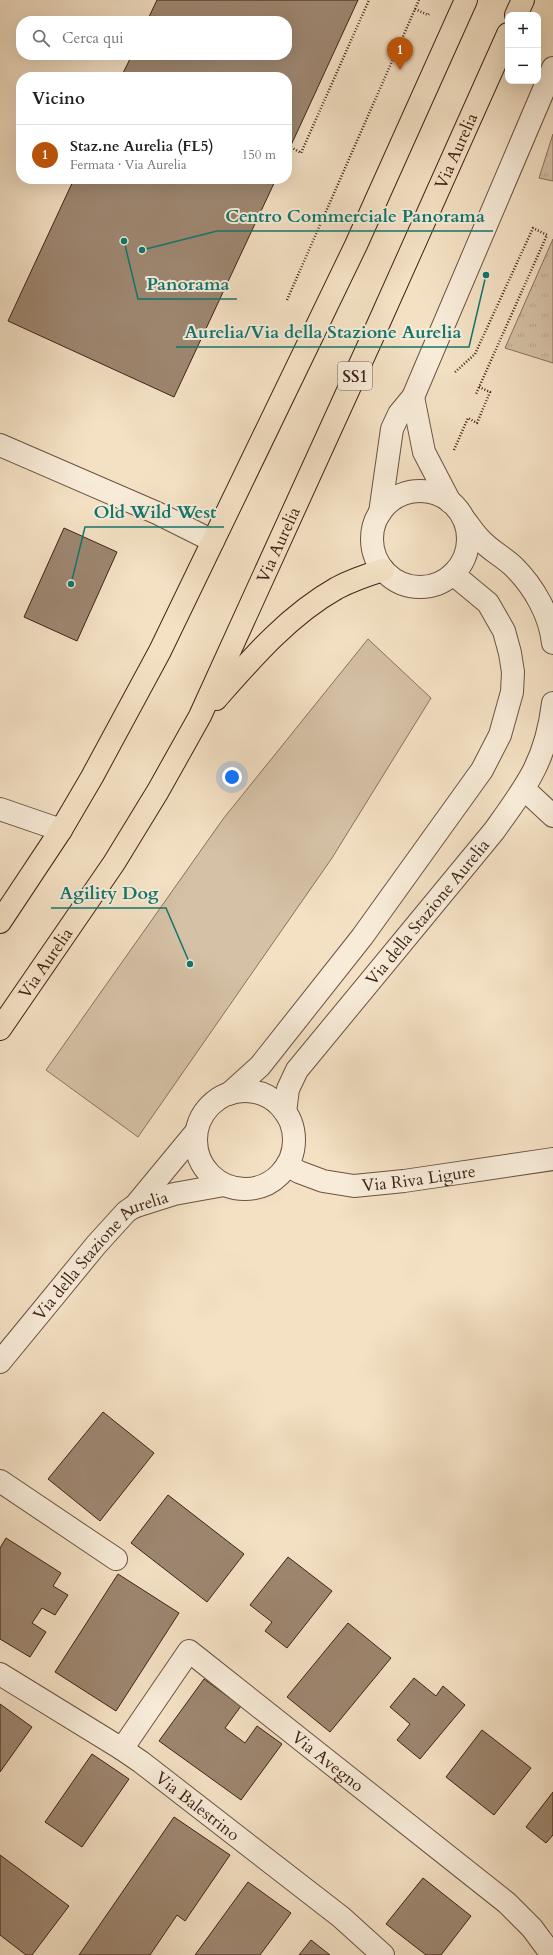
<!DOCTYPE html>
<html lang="it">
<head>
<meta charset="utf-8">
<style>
  :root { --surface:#fff; --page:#f2f2f2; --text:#202124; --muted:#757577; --line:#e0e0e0; --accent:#b45309 }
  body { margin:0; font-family:Cardo,serif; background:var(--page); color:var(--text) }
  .controls { position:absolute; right:12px; top:12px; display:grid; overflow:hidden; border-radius:8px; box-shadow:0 4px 16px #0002 }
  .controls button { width:36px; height:36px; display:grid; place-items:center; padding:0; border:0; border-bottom:1px solid var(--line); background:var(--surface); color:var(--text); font:20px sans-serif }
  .you { position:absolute; left:232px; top:777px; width:14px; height:14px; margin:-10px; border:3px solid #fff; border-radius:50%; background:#1a73e8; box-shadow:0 0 0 6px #1a73e833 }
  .badge { display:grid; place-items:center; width:26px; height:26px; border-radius:50%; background:var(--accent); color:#fff; font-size:13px; font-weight:700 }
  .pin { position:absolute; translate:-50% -33px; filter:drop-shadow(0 1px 2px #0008) }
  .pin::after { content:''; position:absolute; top:21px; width:14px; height:12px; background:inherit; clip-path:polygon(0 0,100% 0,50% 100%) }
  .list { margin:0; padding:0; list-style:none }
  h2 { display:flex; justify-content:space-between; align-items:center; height:52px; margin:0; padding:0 16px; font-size:17px }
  h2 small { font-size:13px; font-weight:400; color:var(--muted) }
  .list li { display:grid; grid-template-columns:26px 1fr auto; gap:12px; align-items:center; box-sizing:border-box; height:60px; padding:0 16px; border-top:1px solid var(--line) }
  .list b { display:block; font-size:15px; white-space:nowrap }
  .list p { margin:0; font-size:13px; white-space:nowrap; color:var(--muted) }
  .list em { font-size:13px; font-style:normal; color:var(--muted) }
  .icon { flex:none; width:22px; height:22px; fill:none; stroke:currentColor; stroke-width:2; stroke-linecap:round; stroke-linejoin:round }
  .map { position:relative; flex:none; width:553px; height:1955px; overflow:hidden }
  .search { position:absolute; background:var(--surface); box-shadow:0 4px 16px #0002; left:16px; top:16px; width:276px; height:44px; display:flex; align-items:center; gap:10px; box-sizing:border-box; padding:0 14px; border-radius:16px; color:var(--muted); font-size:15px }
  .panel { position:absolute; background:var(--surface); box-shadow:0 4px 16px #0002; left:16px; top:72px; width:276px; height:112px; border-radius:16px }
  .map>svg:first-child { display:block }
</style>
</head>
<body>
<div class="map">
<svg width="553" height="1955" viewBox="0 0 553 1955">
  <defs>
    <pattern id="park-tufts" width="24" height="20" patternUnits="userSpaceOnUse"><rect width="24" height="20" fill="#d5c1a6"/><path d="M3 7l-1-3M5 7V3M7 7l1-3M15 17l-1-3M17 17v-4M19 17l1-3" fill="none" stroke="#b8a68e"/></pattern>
  </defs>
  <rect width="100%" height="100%" fill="#f4e1c4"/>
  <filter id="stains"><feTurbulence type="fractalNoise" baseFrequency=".005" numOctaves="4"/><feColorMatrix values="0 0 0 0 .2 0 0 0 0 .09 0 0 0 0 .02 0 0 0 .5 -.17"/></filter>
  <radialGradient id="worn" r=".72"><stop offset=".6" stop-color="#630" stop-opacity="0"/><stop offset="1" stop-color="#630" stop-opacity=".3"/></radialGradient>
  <!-- grass -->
  <path fill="#d5c1a6" stroke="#8a725e" d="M368 639 431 698 332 858 138 1137 46 1070 223 819Z"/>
  <!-- park -->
  <path fill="url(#park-tufts)" stroke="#8a725e" d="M553 134V181L539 178Z
    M553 239V363L505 348Z"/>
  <!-- building -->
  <path fill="#9d8670" stroke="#3e2316" d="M157 0H358L287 154V77H121L132 55H287V21H147Z
    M74 179H276L174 397 8 321Z
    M64 528 117 552 77 641 24 617Z
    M103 1412 154 1453 100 1521 48 1479Z
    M168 1495 244 1554 207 1602 131 1543Z
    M6 1538 61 1573 53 1586 68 1595 55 1615 42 1608 32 1623 46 1632 30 1657 0 1639V1548Z
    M288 1557 332 1591 287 1648 265 1631 272 1622 250 1605Z
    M118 1574 179 1613 116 1711 55 1672Z
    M348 1623 391 1658 330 1732 287 1697Z
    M414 1678 436 1696 443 1686 465 1705 420 1759 397 1740 410 1724 390 1707Z
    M204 1679 241 1706 225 1728 245 1743 257 1726 282 1744 241 1800 159 1741Z
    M0 1704 32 1727 0 1772Z
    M482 1730 531 1768 494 1815 446 1777Z
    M92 1754 129 1779 82 1847 45 1822Z
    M553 1792V1835L546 1843 526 1827Z
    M174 1817 230 1855 185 1921 177 1915 150 1955H79Z
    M0 1855 69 1906 32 1955H26L0 1935Z
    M423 1878 471 1916 441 1955H426L386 1924Z
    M248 1882 291 1913 260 1955H195Z
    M311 1940 330 1955H299Z"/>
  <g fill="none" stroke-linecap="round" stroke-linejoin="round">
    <!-- minor casing -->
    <g stroke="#6c5242" stroke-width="24">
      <g id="minor">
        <path d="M413 397 424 452 450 502"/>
        <path d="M0 445 157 513 213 541"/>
        <circle cx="420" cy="539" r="48"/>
        <path d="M380 513 392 429 399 414 413 397 553 68"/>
        <path d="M464 519C469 525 473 532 479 538 489 550 504 557 514 567 534 587 550 615 553 643"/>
        <path d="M524 789 553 816"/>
        <path d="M0 809 61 830"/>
        <circle cx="245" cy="1140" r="49"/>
        <path d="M229 1094 260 1066 362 937 482 770 500 735 512 692 513 672 510 653 504 631 488 603 453 574"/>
        <path id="s1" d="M285 1112 288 1089 297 1070 494 831C527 785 546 761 553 703"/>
        <path id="s2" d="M287 1165 299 1172 323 1181 354 1186 404 1181 553 1159"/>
        <path d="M134 1207 196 1132"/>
        <path id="s3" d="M0 1362 96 1245 126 1212 133 1207 174 1194 224 1185"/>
        <path d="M0 1481 116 1559"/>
        <path id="s4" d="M0 1674 122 1749 141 1762 341 1917 383 1955"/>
        <path id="s5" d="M122 1749 189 1651 507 1903 532 1928 552 1955"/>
      </g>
    </g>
    <!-- highway casing -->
    <g stroke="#3e2316" stroke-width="24">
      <g id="highway">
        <path d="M516 15 523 0"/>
        <path d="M216 699C252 658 289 615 337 588 352 580 367 575 383 570"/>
        <path d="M0 922 61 830 92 777 160 651 356 245 466 0"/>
        <path id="s6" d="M0 1029 114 863 158 791 200 716 377 327 508 34"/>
      </g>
    </g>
    <!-- path -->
    <path stroke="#3e2316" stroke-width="2.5" stroke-dasharray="1 2" stroke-linecap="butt" d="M415 9 428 15 429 14
      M291 147 301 153 369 0
      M287 300 419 0
      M455 372 475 354 533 228 547 235 476 394
      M454 450 468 418 477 423 490 392 479 387"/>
    <!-- minor -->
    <use href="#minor" stroke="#f8ecd9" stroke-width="22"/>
    <!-- highway -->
    <use href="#highway" stroke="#f4e1c4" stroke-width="22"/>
  </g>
  <g text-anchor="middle" stroke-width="4" stroke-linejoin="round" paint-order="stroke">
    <!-- shield labels -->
    <rect fill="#f8ecd9" stroke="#765f50" stroke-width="1" x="338" y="362" width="34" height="28" rx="3"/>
    <g font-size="16" font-weight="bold" fill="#3e2316">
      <text x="355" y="382">SS1</text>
    </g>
    <!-- street labels -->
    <g font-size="17" fill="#3e2316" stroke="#f8ecd9">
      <text dy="6" stroke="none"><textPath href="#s6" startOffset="992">Via Aurelia</textPath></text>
      <text dy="6" stroke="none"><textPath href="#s6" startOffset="560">Via Aurelia</textPath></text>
      <text dy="6" stroke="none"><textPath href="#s1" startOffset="249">Via della Stazione Aurelia</textPath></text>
      <text dy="6" stroke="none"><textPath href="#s6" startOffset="80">Via Aurelia</textPath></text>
      <text dy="6" stroke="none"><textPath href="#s2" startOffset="136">Via Riva Ligure</textPath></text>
      <text dy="6" stroke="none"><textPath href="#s3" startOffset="149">Via della Stazione Aurelia</textPath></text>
      <text dy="6" stroke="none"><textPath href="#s5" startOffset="296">Via Avegno</textPath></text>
      <text dy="6" stroke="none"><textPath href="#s4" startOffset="238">Via Balestrino</textPath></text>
    </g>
  </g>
  <!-- callouts -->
  <path fill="none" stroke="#0f766e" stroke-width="1.5" d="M142 250L217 231H493M124 241L138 299H237M486 275L469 347H176M71 584L85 527H224M190 964L166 908H51"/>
  <g fill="#0f766e" stroke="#f8ecd9" stroke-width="1.5">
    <circle cx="142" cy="250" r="4"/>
    <circle cx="124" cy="241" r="4"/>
    <circle cx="486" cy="275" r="4"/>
    <circle cx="71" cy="584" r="4"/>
    <circle cx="190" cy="964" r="4"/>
  </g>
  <g font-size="18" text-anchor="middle" font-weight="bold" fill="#0f766e" stroke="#f8ecd9" stroke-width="4" stroke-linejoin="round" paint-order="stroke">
    <text x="355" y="222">Centro Commerciale Panorama</text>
    <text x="188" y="290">Panorama</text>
    <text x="323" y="338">Aurelia/Via della Stazione Aurelia</text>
    <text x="155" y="518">Old Wild West</text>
    <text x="109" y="899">Agility Dog</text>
  </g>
  <rect width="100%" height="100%" filter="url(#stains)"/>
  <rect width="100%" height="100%" fill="url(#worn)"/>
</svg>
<div class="controls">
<button>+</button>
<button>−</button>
</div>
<div class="you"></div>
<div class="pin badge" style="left:400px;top:70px">1</div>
<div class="search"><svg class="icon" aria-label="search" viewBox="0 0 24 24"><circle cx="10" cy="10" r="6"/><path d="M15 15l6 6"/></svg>Cerca qui</div>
<section class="panel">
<h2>Vicino<small></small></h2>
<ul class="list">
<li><span class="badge">1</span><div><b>Staz.ne Aurelia (FL5)</b><p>Fermata · Via Aurelia</p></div><em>150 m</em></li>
</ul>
</section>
</div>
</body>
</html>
